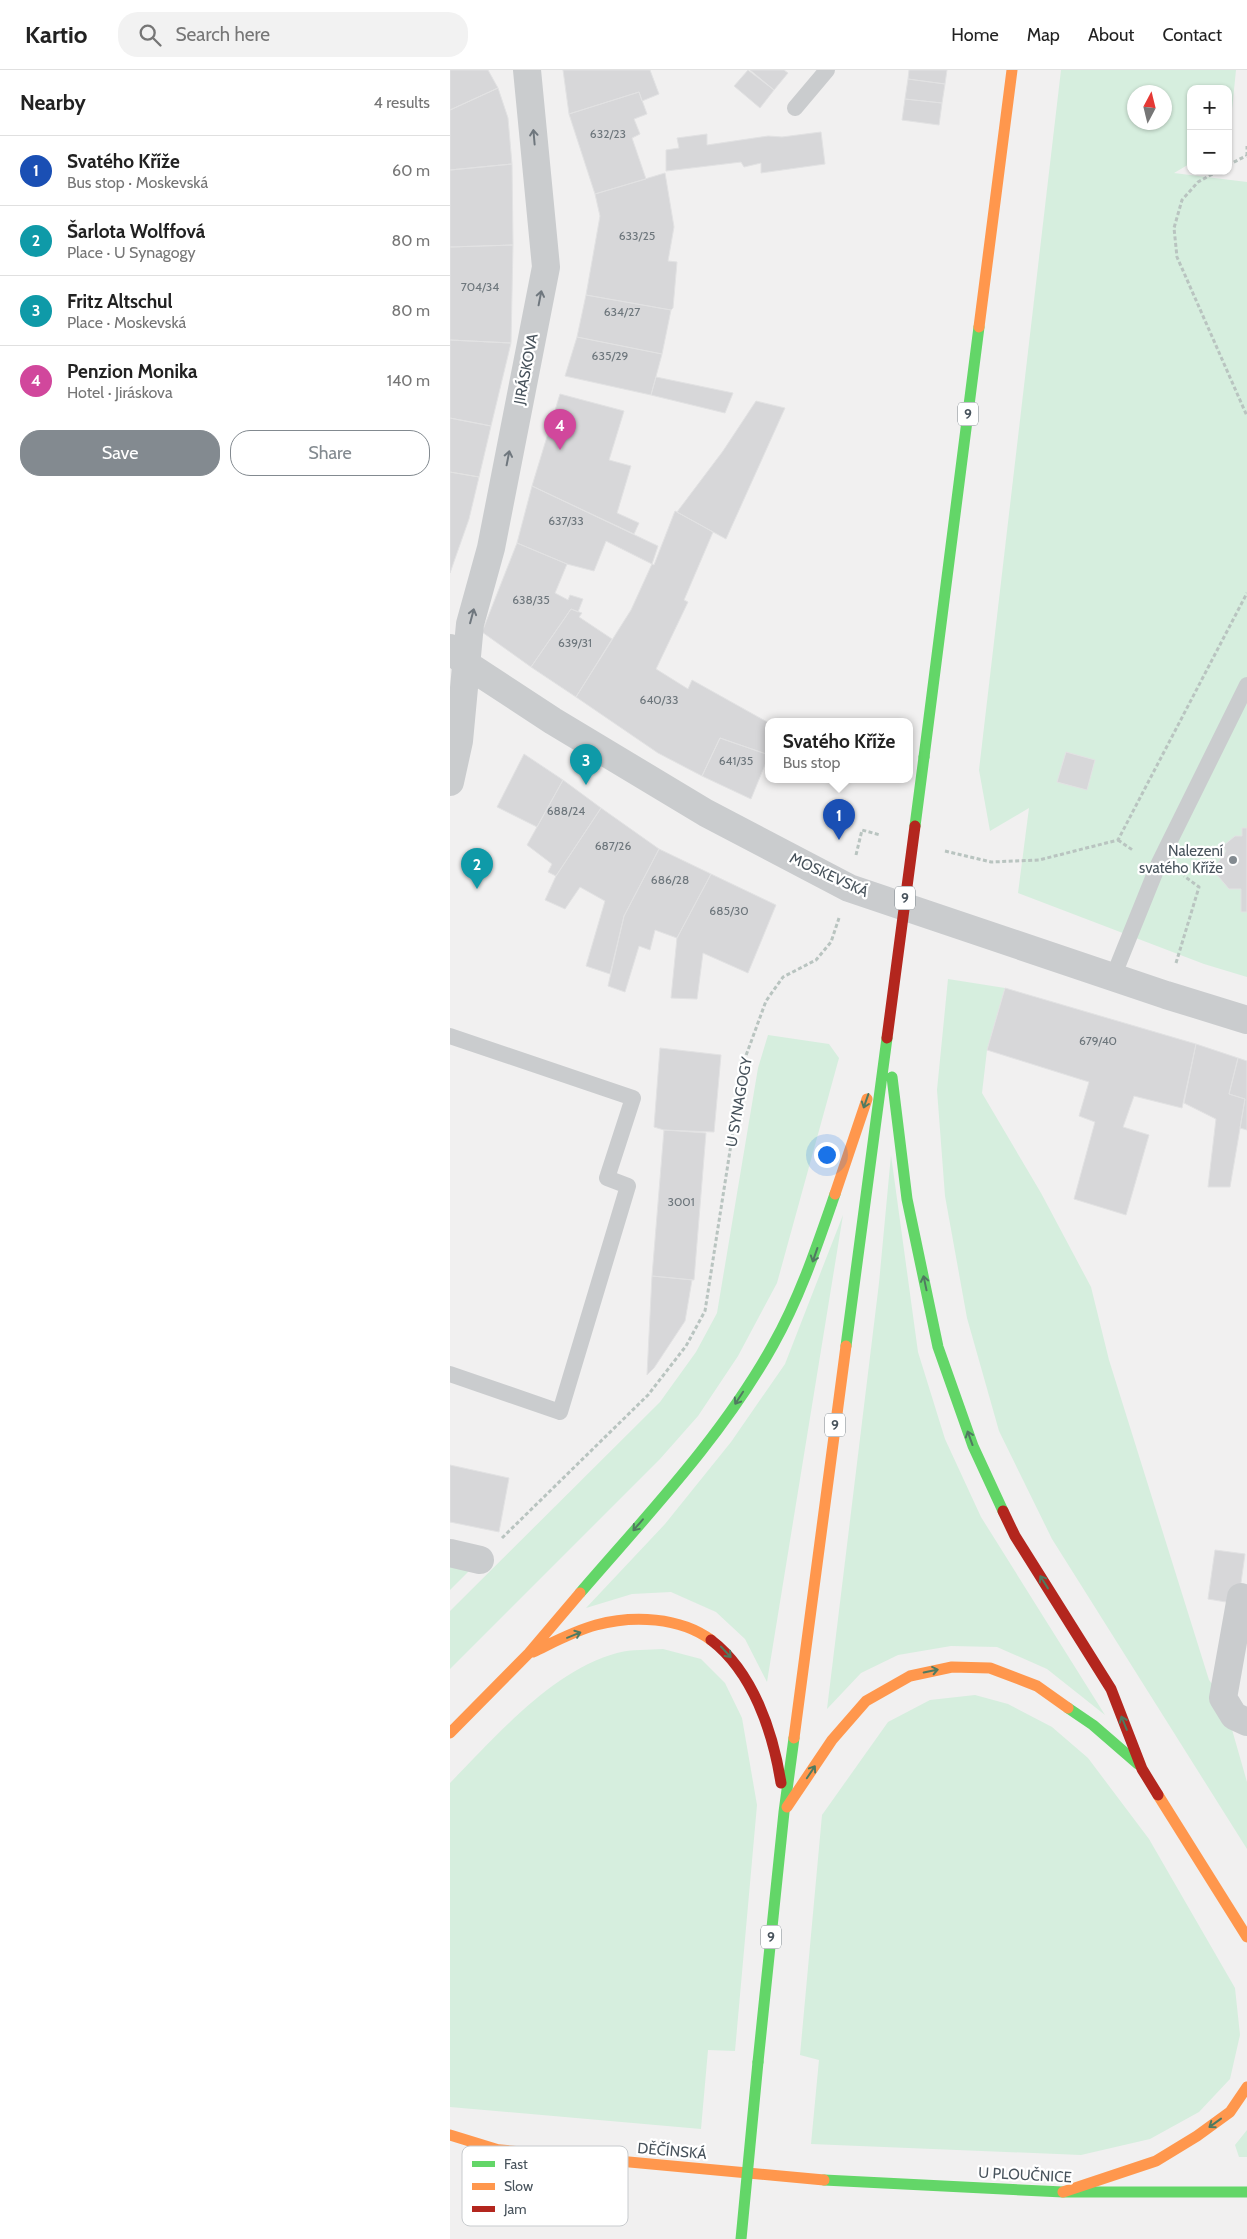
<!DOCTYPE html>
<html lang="en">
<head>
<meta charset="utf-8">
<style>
  :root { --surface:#fff; --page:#f2f2f2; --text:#222; --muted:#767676; --line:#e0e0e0; --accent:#838a90 }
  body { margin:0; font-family:Cabin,sans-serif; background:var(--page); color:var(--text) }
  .controls { position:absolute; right:15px; top:15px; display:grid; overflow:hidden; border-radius:10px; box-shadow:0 1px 4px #0004 }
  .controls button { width:45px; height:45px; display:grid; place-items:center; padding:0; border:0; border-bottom:1px solid var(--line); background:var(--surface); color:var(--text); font:25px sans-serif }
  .compass { position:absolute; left:677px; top:15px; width:45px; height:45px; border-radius:50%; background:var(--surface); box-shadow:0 1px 4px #0004; rotate:7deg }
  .you { position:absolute; left:376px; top:1084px; width:18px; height:18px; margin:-12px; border:4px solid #fff; border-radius:50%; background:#1a73e8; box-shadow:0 0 0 8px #1a73e833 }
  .badge { display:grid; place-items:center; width:32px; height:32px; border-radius:50%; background:var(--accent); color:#fff; font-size:16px; font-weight:700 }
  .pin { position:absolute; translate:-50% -41px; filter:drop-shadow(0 1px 2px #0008) }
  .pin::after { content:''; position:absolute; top:26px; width:18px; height:15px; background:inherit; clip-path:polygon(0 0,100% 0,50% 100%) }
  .popup { position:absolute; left:315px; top:648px; width:148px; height:65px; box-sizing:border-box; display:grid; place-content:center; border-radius:10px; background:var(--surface); filter:drop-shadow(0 1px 4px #0005); font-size:16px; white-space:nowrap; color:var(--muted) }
  .popup b { font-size:19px; color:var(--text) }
  .popup::after { content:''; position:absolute; left:50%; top:100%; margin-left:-10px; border:10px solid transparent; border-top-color:var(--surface) }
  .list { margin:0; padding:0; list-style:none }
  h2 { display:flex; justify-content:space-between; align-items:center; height:65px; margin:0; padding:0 20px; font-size:21px }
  h2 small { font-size:16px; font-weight:400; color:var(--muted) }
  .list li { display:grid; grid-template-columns:32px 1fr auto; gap:15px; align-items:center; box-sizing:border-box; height:70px; padding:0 20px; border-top:1px solid var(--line) }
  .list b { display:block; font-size:19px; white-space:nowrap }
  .list p { margin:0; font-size:16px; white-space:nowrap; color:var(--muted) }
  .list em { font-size:16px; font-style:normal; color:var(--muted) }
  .actions { display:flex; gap:10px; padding:15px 20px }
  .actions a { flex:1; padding:11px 0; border:1px solid var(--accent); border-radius:20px; text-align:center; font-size:18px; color:var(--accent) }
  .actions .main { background:var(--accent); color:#fff }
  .icon { flex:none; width:28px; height:28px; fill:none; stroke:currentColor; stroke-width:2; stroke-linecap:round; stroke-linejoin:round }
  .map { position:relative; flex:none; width:797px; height:2169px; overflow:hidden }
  header { display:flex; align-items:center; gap:30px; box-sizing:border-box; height:70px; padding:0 25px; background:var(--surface); border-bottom:1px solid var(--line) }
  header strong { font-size:24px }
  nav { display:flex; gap:28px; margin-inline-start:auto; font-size:18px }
  .search { width:350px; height:45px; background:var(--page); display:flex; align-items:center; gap:12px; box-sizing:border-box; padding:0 18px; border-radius:20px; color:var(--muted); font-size:19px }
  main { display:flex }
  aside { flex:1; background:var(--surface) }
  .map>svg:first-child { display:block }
</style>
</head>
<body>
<header>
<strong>Kartio</strong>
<div class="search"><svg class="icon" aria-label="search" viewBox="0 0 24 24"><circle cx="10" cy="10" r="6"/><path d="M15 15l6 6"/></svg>Search here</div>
<nav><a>Home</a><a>Map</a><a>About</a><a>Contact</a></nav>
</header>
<main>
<aside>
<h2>Nearby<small>4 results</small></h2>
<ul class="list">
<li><span class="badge" style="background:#1a4fb4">1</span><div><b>Svatého Kříže</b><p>Bus stop · Moskevská</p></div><em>60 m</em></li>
<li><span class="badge" style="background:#0f9aa8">2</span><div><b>Šarlota Wolffová</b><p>Place · U Synagogy</p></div><em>80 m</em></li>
<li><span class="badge" style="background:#0f9aa8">3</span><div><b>Fritz Altschul</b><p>Place · Moskevská</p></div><em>80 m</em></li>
<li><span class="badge" style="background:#d1479c">4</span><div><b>Penzion Monika</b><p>Hotel · Jiráskova</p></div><em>140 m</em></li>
</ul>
<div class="actions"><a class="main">Save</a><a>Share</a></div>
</aside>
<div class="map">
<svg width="797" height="2169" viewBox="0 0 797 2169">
  <rect width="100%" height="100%" fill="#f1f0f0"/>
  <!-- green -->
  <path fill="#d6eede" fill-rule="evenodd" d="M611 0H786L779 70 778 19H741V93L724 103 797 112V907L754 894 568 823 579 738 540 761 529 700ZM684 22H714V52H684Z
    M498 909 555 918 537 980 532 1023 591 1123 641 1217 659 1290 759 1610 773 1628 797 1712V1779L602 1469 549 1361 517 1248 495 1126 487 1020Z
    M318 965 379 974 389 988 327 1213 288 1286 248 1346 210 1389 0 1599V1541L210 1332 246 1282 267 1243 308 998Z
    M441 1085 468 1282 495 1369 531 1447 655 1645 597 1599 547 1577 501 1576 448 1585 411 1603 377 1639 429 1213Z
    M393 1145 317 1612 295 1569 266 1542 221 1522 182 1524 136 1538 215 1454 281 1372 335 1294Z
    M0 1483 30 1490 0 1520Z
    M213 1579 251 1589 275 1613 292 1648 307 1735 285 1981 258 1980 251 2059 0 2037V1713C46 1666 103 1600 167 1583 181 1579 199 1580 213 1579Z
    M525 1625 558 1634 602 1657 638 1688 699 1769 785 1918 790 1965 780 2009 749 2042 700 2069 631 2085 361 2074 369 1990 350 1985 372 1745 438 1652 480 1630Z
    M797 2060V2087H789L785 2075Z"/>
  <!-- building -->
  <path fill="#d7d7d9" stroke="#e2e2e3" d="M0 0H38L48 18 0 40Z
    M113 0H200L209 24 192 31 189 22 119 44Z
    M298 0 324 20 310 38 284 16Z
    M300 0H334L338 3 324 20Z
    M459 0H497L495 14 458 9Z
    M458 9 495 14 492 33 455 29Z
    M48 18 58 48 62 94 0 100V40Z
    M189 22 197 44 184 49 190 64 182 68 196 109 145 124 119 44Z
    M455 29 492 33 489 55 452 50Z
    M371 62 375 94 311 103V93L294 97 291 92 216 101V80L229 78 227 68 257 64V75L318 66 332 67Z
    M62 94 63 175 0 177V100Z
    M215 103 224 157 218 191 227 192 223 238 221 240 136 225 150 146 145 124Z
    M63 175 61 273 0 270V177Z
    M136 225 221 240 212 284 127 267Z
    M127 267 212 284 201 325 115 306Z
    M0 270 61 273 41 356 0 348Z
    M206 307 283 323 275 343 201 325Z
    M110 324 174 341 159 390 181 396 167 443 189 453 184 464 82 416Z
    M306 331 335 338 276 469 227 442 273 381Z
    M0 348 41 356 29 407 0 402Z
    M0 402 29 407 19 449 0 503Z
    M82 416 208 476 202 494 156 471 144 501 117 494 67 473Z
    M225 441 263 462 234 530 238 532 206 599 238 619 242 610 319 653V685L270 668 252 706 208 683 126 627 181 540 202 494 204 495Z
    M67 473 117 494 105 523 118 530 120 525 133 529 128 542 121 539 81 597 32 562Z
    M121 539 132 543 129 547 162 569 126 627 81 597Z
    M270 668 319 685 301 729 252 706Z
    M616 682 645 690 637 720 607 712Z
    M74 684 113 710 87 757 47 737Z
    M113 710 151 738 106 806 98 802 102 794 77 775Z
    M151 738 209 779 174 846 160 904 136 896 155 831 130 817 115 839 95 830 106 806Z
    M792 758H797V842H791V819H779L763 800 776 781 773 776 785 766H792Z
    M209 779 261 804 227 868 205 860 200 880 189 876 175 922 158 916 174 846Z
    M261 804 326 835 298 903 253 883 247 929 221 928 227 868Z
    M555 918 746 974 732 1038 684 1026 673 1057 699 1065 676 1145 624 1129 645 1052 629 1046 639 1012 537 980Z
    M746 974 788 988 779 1024 795 1029 780 1117H758L766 1049 734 1033Z
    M210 978 271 985 264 1062 214 1060 204 1057Z
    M788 988 797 991V1060L790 1058 795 1029 779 1024Z
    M214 1060 256 1063 244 1210 202 1206Z
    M202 1206 242 1210 235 1251 204 1298 197 1305Z
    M0 1395 59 1408 49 1462 0 1452Z
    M765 1480 795 1484 788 1534 758 1529Z"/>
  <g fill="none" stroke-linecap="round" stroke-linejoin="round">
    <!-- path -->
    <path stroke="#b9c4c0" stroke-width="3" stroke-dasharray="4 2.5" stroke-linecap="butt" d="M797 86V76
      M778 95 796 86
      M768 101 748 112 732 130 724 158 727 187 797 346
      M668 770 684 781
      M495 781 541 792 589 790 668 770 797 523
      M406 785 412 760 430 765
      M726 893 749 817 734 806
      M52 1468 198 1325 236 1276 255 1241 294 991 316 931 333 907 366 890 381 872 389 848"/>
    <!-- lane -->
    <path stroke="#caccce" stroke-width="16" d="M345 38 377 0
      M663 907 709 793 797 615
      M0 966 183 1028 157 1108 178 1116 110 1342 0 1304"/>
    <!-- street -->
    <path stroke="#caccce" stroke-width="28" d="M0 578 16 594 103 651 256 743 399 818 716 925 797 950
      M0 712 9 671 20 554 41 478 96 197 77 0
      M0 1483 30 1490
      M791 1527 773 1628 784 1646 797 1652"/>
    <!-- fast -->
    <path stroke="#63d668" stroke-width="11" d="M474 687 529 257
      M442 1007 457 1129 488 1277 523 1376 553 1441
      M396 1276 437 968
      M130 1523C198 1444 272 1367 323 1275 350 1227 367 1176 385 1124
      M618 1638 643 1655 688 1694
      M308 1992 334 1742 344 1668
      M374 2110 613 2122H797"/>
    <!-- slow -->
    <path stroke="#ff974d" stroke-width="11" d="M529 257 562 0
      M385 1124 417 1029
      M83 1582C104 1572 124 1561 146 1555 183 1545 230 1547 261 1570
      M0 1663 79 1583 130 1523
      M344 1668 396 1276
      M708 1725 797 1867
      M337 1737 382 1670 416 1631 460 1606 502 1597 540 1598 587 1616 618 1638
      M0 2065 52 2081
      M29 2078 374 2110
      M613 2122 706 2091 747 2066 780 2042 797 2017"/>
    <!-- jam -->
    <path stroke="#b3261e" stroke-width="11" d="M553 1441 565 1466 661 1619 692 1699 708 1725
      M261 1570C303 1602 323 1662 331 1713"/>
    <!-- fast-bridge -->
    <path stroke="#63d668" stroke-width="11" d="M465 756 474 687
      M291 2169 308 1992"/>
    <!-- jam-bridge -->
    <path stroke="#b3261e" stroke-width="11" d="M437 968 465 756"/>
  </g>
  <!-- one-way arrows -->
  <defs><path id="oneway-shaft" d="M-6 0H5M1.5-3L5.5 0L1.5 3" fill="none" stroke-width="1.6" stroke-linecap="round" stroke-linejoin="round" transform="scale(1.25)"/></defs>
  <g stroke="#6f777e">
    <use href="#oneway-shaft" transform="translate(84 67) rotate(-95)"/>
    <use href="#oneway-shaft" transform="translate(90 228) rotate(-79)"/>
    <use href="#oneway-shaft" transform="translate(58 388) rotate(-79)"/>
    <use href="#oneway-shaft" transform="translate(22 546) rotate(-75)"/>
  </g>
  <g stroke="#507a60">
    <use href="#oneway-shaft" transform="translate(416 1031) rotate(109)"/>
    <use href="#oneway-shaft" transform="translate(365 1185) rotate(109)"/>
    <use href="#oneway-shaft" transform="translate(475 1213) rotate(-102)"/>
    <use href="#oneway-shaft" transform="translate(289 1328) rotate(123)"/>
    <use href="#oneway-shaft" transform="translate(520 1368) rotate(-110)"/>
    <use href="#oneway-shaft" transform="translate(188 1455) rotate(131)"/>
    <use href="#oneway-shaft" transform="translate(594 1512) rotate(-122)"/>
    <use href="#oneway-shaft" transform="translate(124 1565) rotate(-22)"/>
    <use href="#oneway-shaft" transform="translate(276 1582) rotate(47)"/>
    <use href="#oneway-shaft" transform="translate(481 1601) rotate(-12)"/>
    <use href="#oneway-shaft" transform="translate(674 1653) rotate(-112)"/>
    <use href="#oneway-shaft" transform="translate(361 1702) rotate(-56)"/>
    <use href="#oneway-shaft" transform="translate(765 2053) rotate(144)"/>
  </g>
  <!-- markers -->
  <circle fill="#838a90" stroke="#fff" stroke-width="2" cx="783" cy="790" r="5"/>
  <g text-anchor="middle" stroke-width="4.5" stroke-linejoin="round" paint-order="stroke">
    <!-- number labels -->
    <g font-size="12" fill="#6d767c">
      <text x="158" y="68">632/23</text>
      <text x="187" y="170">633/25</text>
      <text x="30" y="221">704/34</text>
      <text x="172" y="246">634/27</text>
      <text x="160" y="290">635/29</text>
      <text x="116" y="455">637/33</text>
      <text x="81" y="534">638/35</text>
      <text x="125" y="577">639/31</text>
      <text x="209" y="634">640/33</text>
      <text x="286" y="695">641/35</text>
      <text x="116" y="745">688/24</text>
      <text x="163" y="780">687/26</text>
      <text x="220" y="814">686/28</text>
      <text x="279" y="845">685/30</text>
      <text x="648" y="975">679/40</text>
      <text x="231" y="1136">3001</text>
    </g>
    <!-- shield labels -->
    <g fill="#fff" stroke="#7f878d" stroke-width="1">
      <rect x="508" y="332.5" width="20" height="23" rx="4"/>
      <rect x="445" y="816.5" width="20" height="23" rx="4"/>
      <rect x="375" y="1343.5" width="20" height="23" rx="4"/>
      <rect x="311" y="1855.5" width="20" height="23" rx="4"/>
    </g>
    <g font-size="14" font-weight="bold" fill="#48535c">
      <text x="518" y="349">9</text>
      <text x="455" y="833">9</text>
      <text x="385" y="1360">9</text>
      <text x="321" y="1872">9</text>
    </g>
    <!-- street labels -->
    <g font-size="15" fill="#48535c" stroke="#fff">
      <text transform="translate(76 299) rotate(-79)" y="5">JIRÁSKOVA</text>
      <text transform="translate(379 805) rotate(25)" y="5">MOSKEVSKÁ</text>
      <text transform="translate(289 1032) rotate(-80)" y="5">U SYNAGOGY</text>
      <text transform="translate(222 2081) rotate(5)" y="5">DĚČÍNSKÁ</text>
      <text transform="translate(575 2105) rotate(3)" y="5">U PLOUČNICE</text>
    </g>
    <!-- poi labels -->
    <g font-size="15" fill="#48535c" stroke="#fff" text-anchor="end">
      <text x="773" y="786">Nalezení<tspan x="773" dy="17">svatého Kříže</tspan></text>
    </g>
  </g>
  <!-- legend -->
  <rect x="12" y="2076" width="166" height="80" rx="8" fill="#fff" stroke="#c8cbce" stroke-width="1"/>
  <rect x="22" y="2091" width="23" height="6" fill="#63d668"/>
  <rect x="22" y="2113" width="23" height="7" fill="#ff974d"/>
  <rect x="22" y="2136" width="23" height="6" fill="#b3261e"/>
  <g font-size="14" fill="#48535c">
    <text x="54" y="2099">Fast</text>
    <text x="54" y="2121">Slow</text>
    <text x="54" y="2144">Jam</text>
  </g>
</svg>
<div class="controls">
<button>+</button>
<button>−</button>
</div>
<svg class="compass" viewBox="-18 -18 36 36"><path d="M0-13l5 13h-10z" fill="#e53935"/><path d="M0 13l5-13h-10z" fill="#767676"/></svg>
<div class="you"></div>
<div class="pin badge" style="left:389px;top:770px;background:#1a4fb4">1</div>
<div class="popup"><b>Svatého Kříže</b>Bus stop</div>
<div class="pin badge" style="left:27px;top:819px;background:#0f9aa8">2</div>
<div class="pin badge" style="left:136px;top:715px;background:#0f9aa8">3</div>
<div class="pin badge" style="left:110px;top:380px;background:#d1479c">4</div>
</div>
</main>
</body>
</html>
